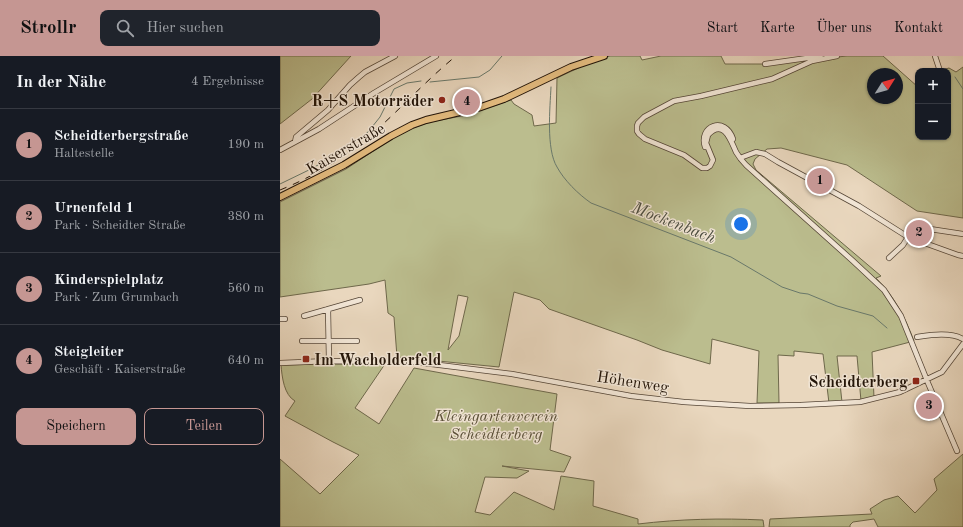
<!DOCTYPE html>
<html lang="de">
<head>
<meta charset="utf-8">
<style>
  :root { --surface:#171b24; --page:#20242c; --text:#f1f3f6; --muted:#9ea1a6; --line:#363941; --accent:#c59692 }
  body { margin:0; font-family:"Old Standard TT",serif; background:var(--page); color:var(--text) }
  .controls { position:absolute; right:12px; top:12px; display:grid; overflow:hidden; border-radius:8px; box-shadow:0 1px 3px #0004 }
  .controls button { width:36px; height:36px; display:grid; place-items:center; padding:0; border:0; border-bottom:1px solid var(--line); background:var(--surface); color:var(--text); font:20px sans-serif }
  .compass { position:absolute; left:587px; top:12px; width:36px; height:36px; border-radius:50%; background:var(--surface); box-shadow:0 1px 3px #0004; rotate:53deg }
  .you { position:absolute; left:461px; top:168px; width:14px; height:14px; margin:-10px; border:3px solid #fff; border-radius:50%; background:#1a73e8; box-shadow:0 0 0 6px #1a73e833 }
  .badge { display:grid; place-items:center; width:26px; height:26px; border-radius:50%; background:var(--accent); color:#111; font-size:13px; font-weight:700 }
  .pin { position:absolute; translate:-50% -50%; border:2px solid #fff; box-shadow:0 1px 4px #0006 }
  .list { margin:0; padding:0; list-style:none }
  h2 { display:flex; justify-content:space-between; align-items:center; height:52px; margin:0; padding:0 16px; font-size:17px }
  h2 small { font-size:13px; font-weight:400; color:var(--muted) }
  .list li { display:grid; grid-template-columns:26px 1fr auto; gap:12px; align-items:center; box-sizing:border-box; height:72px; padding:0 16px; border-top:1px solid var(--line) }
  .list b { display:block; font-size:15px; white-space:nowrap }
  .list p { margin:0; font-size:13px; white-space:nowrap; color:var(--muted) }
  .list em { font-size:13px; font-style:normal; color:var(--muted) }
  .actions { display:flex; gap:8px; padding:12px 16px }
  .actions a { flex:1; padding:9px 0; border:1px solid var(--accent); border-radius:8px; text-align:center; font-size:14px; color:var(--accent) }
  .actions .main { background:var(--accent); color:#111 }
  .icon { flex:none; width:22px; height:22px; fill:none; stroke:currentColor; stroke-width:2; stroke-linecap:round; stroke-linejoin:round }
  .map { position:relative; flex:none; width:683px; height:471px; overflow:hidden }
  header { display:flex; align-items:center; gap:24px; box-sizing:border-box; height:56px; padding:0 20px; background:var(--accent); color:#111 }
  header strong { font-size:19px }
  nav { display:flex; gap:22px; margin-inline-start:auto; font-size:14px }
  .search { width:280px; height:36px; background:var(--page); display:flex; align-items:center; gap:10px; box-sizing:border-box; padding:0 14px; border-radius:8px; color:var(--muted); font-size:15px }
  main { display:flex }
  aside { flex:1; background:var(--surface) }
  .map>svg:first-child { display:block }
</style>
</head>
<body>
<header>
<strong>Strollr</strong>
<div class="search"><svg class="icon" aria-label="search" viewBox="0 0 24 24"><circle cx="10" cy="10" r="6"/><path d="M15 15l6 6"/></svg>Hier suchen</div>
<nav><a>Start</a><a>Karte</a><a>Über uns</a><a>Kontakt</a></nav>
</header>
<main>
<aside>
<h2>In der Nähe<small>4 Ergebnisse</small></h2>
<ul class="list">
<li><span class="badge">1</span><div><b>Scheidterbergstraße</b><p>Haltestelle</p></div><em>190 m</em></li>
<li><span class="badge">2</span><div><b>Urnenfeld 1</b><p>Park · Scheidter Straße</p></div><em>380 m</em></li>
<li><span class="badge">3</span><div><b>Kinderspielplatz</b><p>Park · Zum Grumbach</p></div><em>560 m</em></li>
<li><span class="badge">4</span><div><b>Steigleiter</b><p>Geschäft · Kaiserstraße</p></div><em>640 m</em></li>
</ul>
<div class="actions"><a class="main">Speichern</a><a>Teilen</a></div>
</aside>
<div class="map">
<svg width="683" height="471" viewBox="0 0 683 471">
  <rect width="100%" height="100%" fill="#e9d7be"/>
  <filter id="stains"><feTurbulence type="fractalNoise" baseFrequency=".005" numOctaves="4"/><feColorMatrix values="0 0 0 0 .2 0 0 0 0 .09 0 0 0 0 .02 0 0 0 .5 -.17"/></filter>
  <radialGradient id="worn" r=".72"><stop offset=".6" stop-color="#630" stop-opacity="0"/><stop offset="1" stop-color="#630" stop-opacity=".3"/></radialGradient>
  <!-- green -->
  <path fill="#bbbd8e" stroke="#6e684b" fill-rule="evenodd" d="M0 0H71L32 43 0 68Z
    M330 0H360L362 4 381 0H441L445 8H489L567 0H603L638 31V81H668V15L662 14 669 12 676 16 683 11V162L637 155 567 109 501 92 487 93 475 103 473 108 476 114 601 220 596 222C614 240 625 261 634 285L592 296 594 342 581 345 577 300H557L562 346 549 347 543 298 514 295V300L498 299 499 347H477L479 295 432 283 430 308 382 294 357 284 269 253 260 244 234 236 219 311 117 301 114 261 108 257 105 224 89 228 0 241V146L66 113 113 82 133 72 150 66 187 59 231 44 234 48 252 59 254 70 276 67 277 22 311 6ZM593 18H617V42H593ZM178 239 188 241 179 280 168 294Z
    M49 308H105L75 352 99 368 134 312 277 338 270 394 291 401 284 416 222 410 249 415 237 422 205 421 195 456 210 459 234 436 274 454 281 420 314 425 313 450 358 463V468C400 463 441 462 483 464L484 471H0V403L40 438 79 399 53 386 5 360 15 345C4 339 2 321 1 309Z
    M650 342 657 356 650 365 642 344Z
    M683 398V471H598L594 463 573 466 570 469V471H489L490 463 592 458 590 453 604 444 618 440 635 457 657 434 654 423Z"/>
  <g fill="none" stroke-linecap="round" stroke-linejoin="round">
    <!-- stream -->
    <path stroke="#69786a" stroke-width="1" d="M675 21 683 33
      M150 26 199 21 210 14 222 0
      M271 31C270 52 266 93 277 111 284 124 298 138 311 147L451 201 502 231 520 237 528 238 557 250 593 260 607 272
      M0 128 33 112 75 86 88 76 100 61 114 33 127 27 141 25"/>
    <!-- minor casing -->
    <g stroke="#544536" stroke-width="6">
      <path id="minor" d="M557 0 532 5 492 23 421 40 394 45 364 61 358 67 357 70V75L359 78 365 83 404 99 422 112H427L430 110 433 104 426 87 428 79C444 62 451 85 456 96 459 101 462 105 466 109L573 205 604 234 621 260 648 327 677 395
        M655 0 660 15
        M485 8 534 1 541 2
        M15 86 16 81 48 54 70 29 79 21 85 16 115 0
        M425 91C418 70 445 59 453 83
        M0 94 39 73 94 37 156 0
        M460 102 476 96 485 98 498 106 579 150 628 181 678 199 683 200
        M644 187 650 173 683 178
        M609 202 623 189 628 181
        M48 253 49 305
        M24 260 80 244
        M0 263H5
        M637 281C651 279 670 276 683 283
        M22 285H77
        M0 307 49 305 135 306 232 318 351 340 404 346 470 350 521 349 580 346 620 336 662 316 683 288"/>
    </g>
    <!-- major casing -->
    <g stroke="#221408" stroke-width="8">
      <path id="major" d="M0 141 64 109 111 80 132 69 146 64 201 51 224 43 291 11 324 0"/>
    </g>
    <!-- minor -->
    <use href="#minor" stroke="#f1e5d5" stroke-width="4.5"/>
    <!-- major -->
    <use href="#major" stroke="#e4bc7f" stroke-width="6"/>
    <!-- rail -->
    <path stroke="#221408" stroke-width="1" stroke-dasharray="7 7" stroke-linecap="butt" d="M0 134C30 122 59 105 84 85 116 58 144 26 176 0"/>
  </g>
  <!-- markers -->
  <g fill="#8f2418" stroke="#f1e5d5" stroke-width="1.5">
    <circle cx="162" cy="44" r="4"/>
    <rect x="22" y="299" width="8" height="8" rx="2"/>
    <rect x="632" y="321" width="8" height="8" rx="2"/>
  </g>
  <g text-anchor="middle" stroke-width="3" stroke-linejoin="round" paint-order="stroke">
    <!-- poi labels -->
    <g font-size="16" font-weight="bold" fill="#221408" stroke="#f1e5d5" text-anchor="end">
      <text x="154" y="50">R+S Motorräder</text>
      <text x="34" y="309" text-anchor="start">Im Wacholderfeld</text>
      <text x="628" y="331">Scheidterberg</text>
    </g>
    <!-- street labels -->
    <g font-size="16" fill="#221408" stroke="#f1e5d5">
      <text transform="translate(65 92) rotate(-30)" y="6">Kaiserstraße</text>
      <text transform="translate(353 325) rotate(9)" y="6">Höhenweg</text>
    </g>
    <!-- park labels -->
    <g font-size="16" font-style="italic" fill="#584f37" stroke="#f1e5d5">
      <text x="216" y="365">Kleingartenverein<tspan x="216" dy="18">Scheidterberg</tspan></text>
    </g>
    <!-- water labels -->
    <g font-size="17" font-style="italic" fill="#4c4e41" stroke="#f1e5d5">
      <text transform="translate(394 166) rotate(21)" y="6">Mockenbach</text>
    </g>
  </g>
  <rect width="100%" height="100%" filter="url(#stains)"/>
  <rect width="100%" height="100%" fill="url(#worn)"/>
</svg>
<div class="controls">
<button>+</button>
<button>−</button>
</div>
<svg class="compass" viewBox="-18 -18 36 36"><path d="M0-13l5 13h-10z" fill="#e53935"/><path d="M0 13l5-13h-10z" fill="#9ea1a6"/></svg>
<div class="you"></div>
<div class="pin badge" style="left:540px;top:125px">1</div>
<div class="pin badge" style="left:639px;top:177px">2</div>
<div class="pin badge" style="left:649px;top:350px">3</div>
<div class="pin badge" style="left:187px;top:46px">4</div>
</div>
</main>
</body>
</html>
